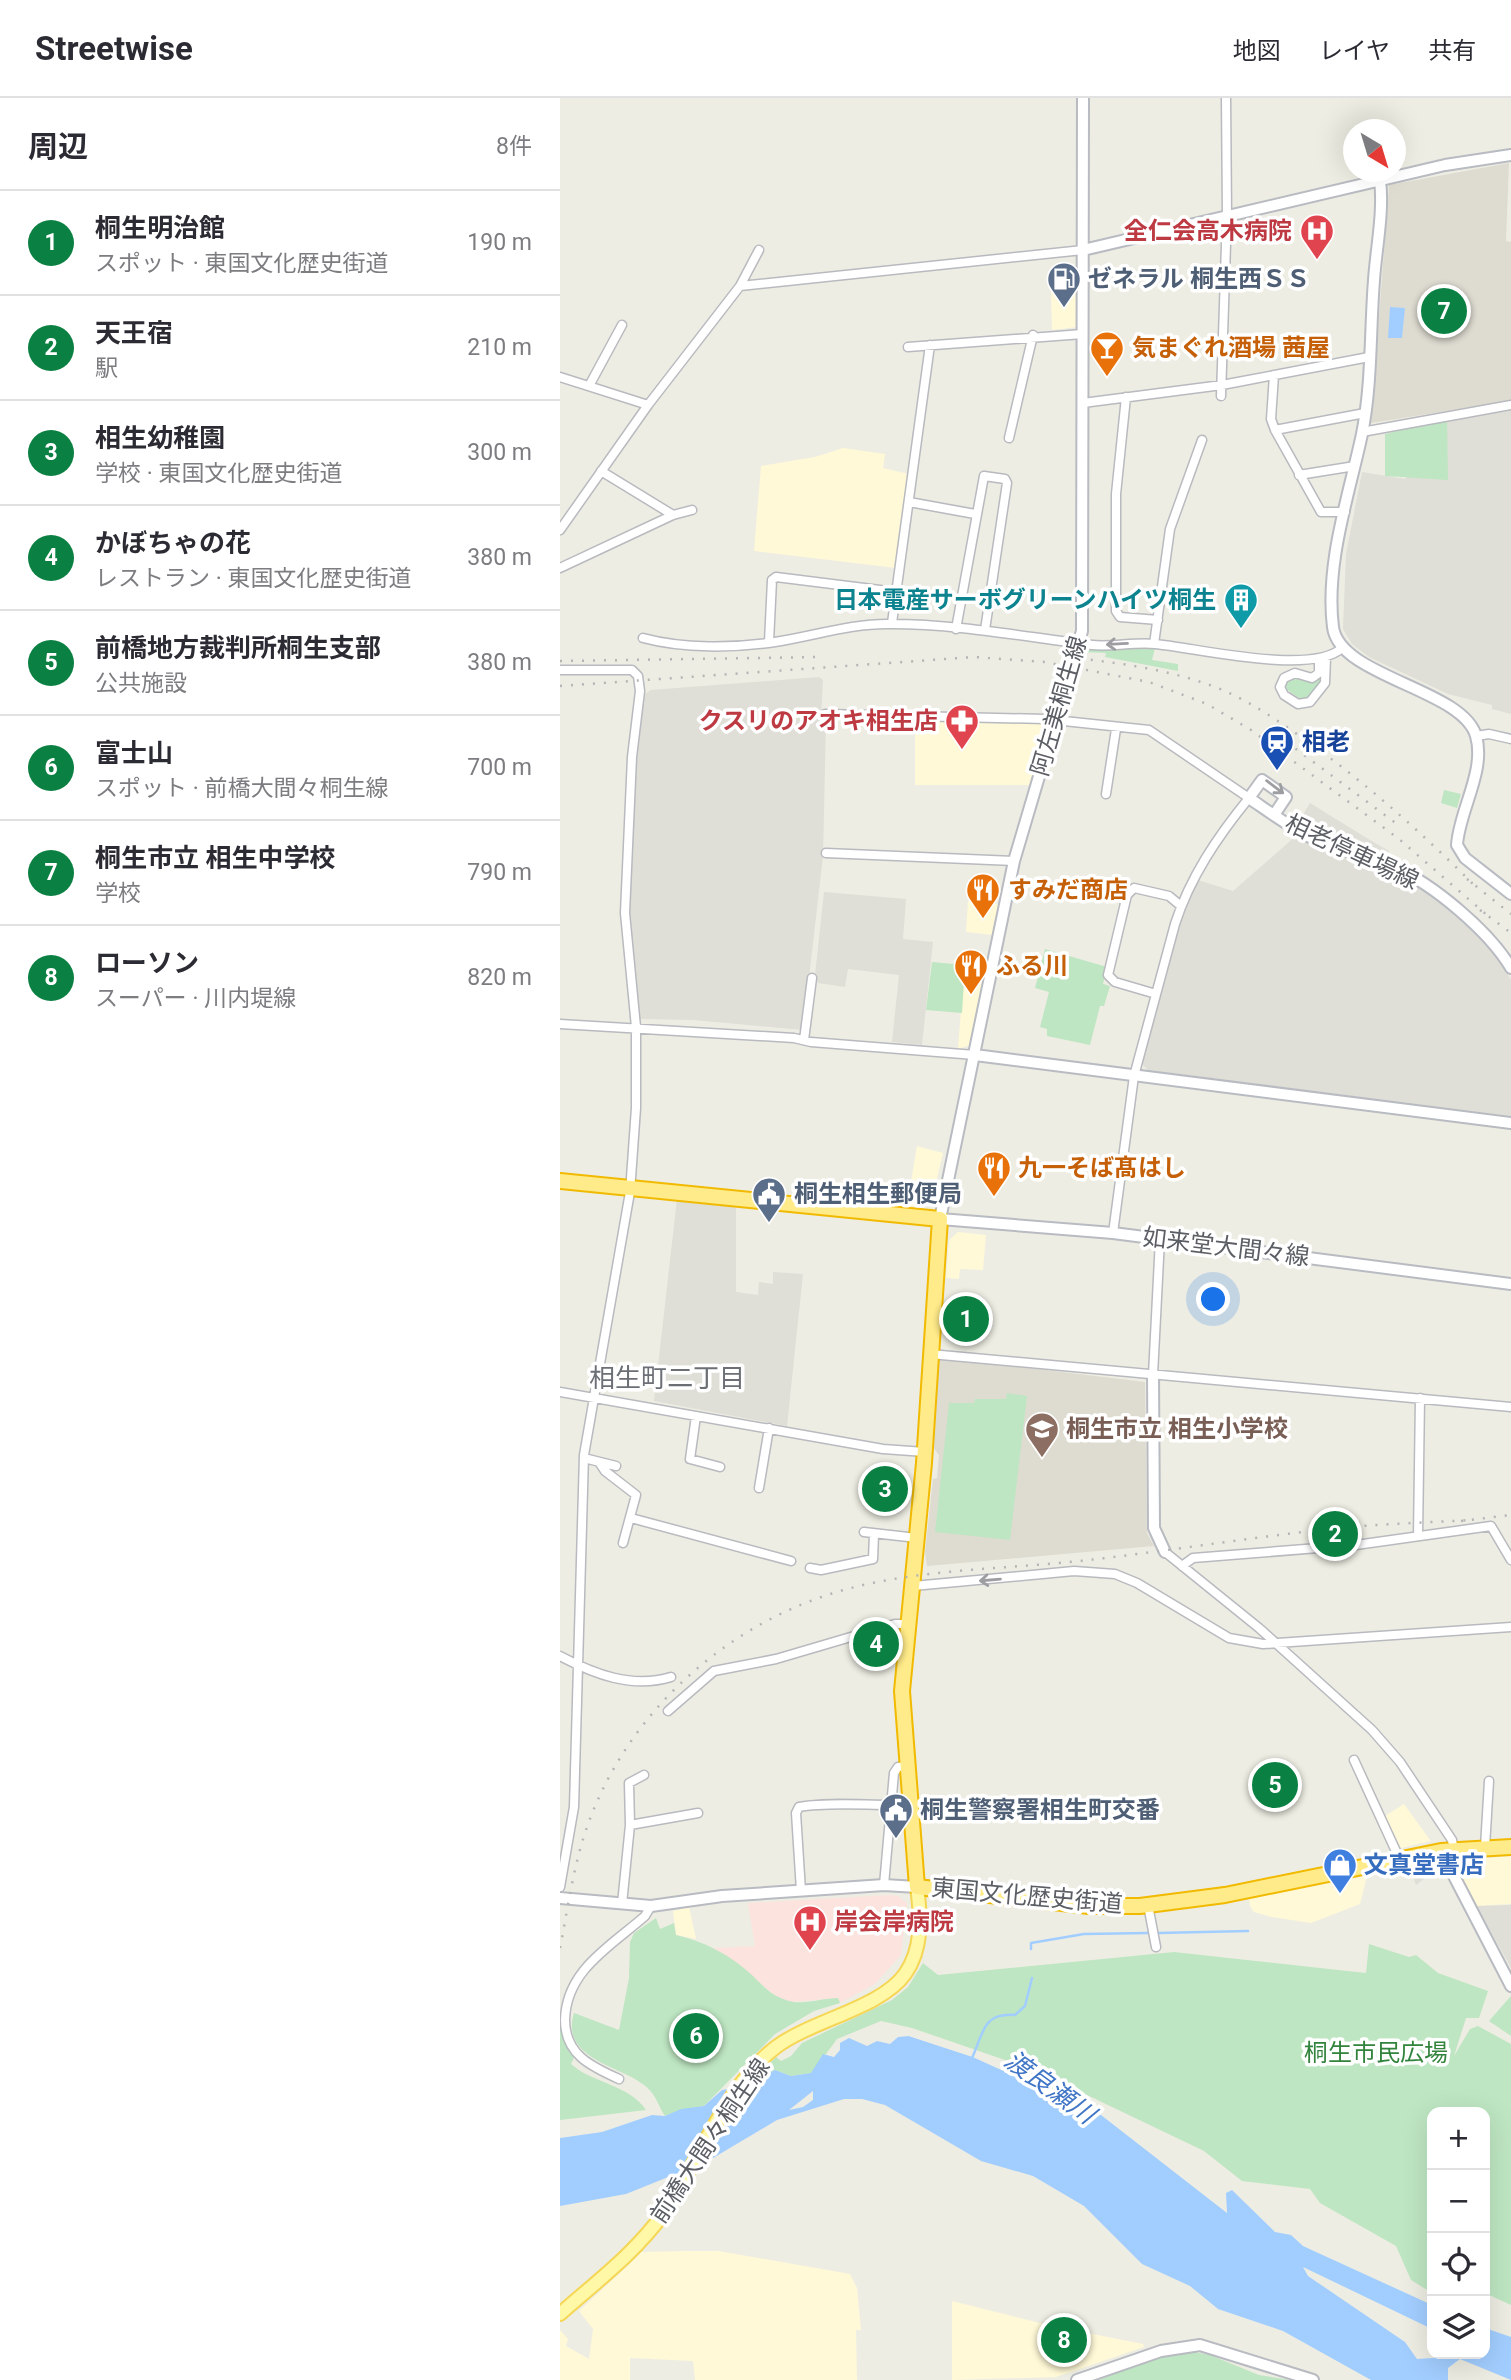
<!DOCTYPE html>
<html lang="ja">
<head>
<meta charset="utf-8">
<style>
  :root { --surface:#fff; --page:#f2f2f3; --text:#2b2b33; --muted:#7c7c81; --line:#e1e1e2; --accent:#0b8043 }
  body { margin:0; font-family:Roboto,"Noto Sans JP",sans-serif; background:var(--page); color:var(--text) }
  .controls { position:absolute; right:21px; bottom:21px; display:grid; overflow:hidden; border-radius:14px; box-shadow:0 7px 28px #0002 }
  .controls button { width:63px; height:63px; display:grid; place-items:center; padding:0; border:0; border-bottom:2px solid var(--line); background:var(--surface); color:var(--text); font:35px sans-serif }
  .compass { position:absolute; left:783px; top:21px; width:63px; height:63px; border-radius:50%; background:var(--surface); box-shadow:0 7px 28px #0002; rotate:142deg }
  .you { position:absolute; left:654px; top:1202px; width:24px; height:24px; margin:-18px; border:5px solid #fff; border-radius:50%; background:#1a73e8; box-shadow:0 0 0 10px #1a73e833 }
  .badge { display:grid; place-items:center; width:46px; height:46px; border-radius:50%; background:var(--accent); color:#fff; font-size:23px; font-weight:700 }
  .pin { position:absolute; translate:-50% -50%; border:4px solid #fff; box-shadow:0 2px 7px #0006 }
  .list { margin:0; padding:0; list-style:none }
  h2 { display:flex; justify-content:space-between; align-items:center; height:91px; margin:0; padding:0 28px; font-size:30px }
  h2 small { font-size:23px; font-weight:400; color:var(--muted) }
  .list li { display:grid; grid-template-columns:46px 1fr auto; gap:21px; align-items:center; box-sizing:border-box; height:105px; padding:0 28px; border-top:2px solid var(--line) }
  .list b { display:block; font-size:26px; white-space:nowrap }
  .list p { margin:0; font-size:23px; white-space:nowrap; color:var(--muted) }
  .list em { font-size:23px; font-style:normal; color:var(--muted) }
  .icon { flex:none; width:38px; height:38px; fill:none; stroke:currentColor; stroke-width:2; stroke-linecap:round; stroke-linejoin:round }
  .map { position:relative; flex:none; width:951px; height:2282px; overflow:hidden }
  header { display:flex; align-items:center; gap:42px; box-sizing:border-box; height:98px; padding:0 35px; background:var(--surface); border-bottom:2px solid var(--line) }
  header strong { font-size:33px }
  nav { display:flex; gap:38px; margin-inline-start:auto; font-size:24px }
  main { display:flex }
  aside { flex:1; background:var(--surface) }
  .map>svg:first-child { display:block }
</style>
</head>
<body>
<header>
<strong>Streetwise</strong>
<nav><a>地図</a><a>レイヤ</a><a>共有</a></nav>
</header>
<main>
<aside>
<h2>周辺<small>8件</small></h2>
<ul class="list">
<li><span class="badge">1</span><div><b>桐生明治館</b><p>スポット · 東国文化歴史街道</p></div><em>190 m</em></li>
<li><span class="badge">2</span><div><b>天王宿</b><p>駅</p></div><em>210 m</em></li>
<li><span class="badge">3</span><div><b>相生幼稚園</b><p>学校 · 東国文化歴史街道</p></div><em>300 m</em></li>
<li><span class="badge">4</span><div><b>かぼちゃの花</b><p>レストラン · 東国文化歴史街道</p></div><em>380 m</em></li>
<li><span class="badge">5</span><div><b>前橋地方裁判所桐生支部</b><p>公共施設</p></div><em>380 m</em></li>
<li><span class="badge">6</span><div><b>富士山</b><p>スポット · 前橋大間々桐生線</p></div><em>700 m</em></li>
<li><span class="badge">7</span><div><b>桐生市立 相生中学校</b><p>学校</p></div><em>790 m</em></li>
<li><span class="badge">8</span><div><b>ローソン</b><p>スーパー · 川内堤線</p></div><em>820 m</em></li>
</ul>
</aside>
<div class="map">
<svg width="951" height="2282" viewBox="0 0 951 2282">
  <rect width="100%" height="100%" fill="#eeede3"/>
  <!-- commercial -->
  <path fill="#fff9d7" d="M517 192V229L492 232 491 193Z
    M283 350 325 356 323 370 349 376 336 470 194 453 201 368 255 359Z
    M355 622 484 624 487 627 469 687H355Z
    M408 803 439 806 433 837 406 834Z
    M405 861 427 866 410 947 398 951Z
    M357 1048 383 1055 372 1101 362 1109 347 1108Z
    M398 1134 426 1137 423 1172 400 1171 399 1181 386 1180 389 1142Z
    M844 1706 870 1742 871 1743 841 1750 825 1718Z
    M951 1758V1806L917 1808 893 1763Z
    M807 1778 800 1806 751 1825 712 1819 694 1814 690 1808 689 1800Z
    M129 1809 136 1841 116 1837 113 1813Z
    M124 2153H159L290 2176 297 2190 301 2232H296L297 2282H135L133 2263 70 2260V2282H0V2232L8 2241 6 2248 29 2261 33 2231 19 2213 82 2154Z
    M392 2203 484 2226 486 2231 491 2232 492 2228 583 2246 584 2249 496 2279 392 2282Z"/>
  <!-- industrial -->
  <path fill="#dfded7" d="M951 311V616L932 611V607L888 596 809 559 792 546 783 531 786 456 802 374 845 381 887 321Z
    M259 579 263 582 261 619 266 620 263 758 243 932 134 922 80 921 67 820 77 636 85 596 91 592Z
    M750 705 805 739 829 753 824 759 746 730 738 725Z
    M737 737 746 743 838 774 922 837 951 882V1018L588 972 582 966 614 844 626 805 638 782 673 793Z
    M264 794 346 801 343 841 373 844 362 947 332 944 339 877 288 871 285 889 258 885 255 877Z
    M117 1101 176 1108V1194L198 1197 199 1184 213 1186V1174L243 1176 227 1328 94 1303Z
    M866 1766 878 1770 856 1787 853 1779 847 1781 842 1771Z
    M951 1807V1870L917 1808Z"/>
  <!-- education -->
  <path fill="#dedcd1" d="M949 65 946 143 951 144V303L811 325 829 87Z
    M378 1259 585 1284 587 1435 594 1448 367 1468 365 1454 373 1381 377 1380 379 1357 373 1349Z"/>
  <!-- medical -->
  <path fill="#fce3de" d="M330 1797 338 1798 347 1805 341 1857 315 1886 280 1905 278 1900 232 1904 217 1899 153 1850 195 1848 188 1805Z"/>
  <!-- green -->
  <path fill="#bee6c2" d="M887 321 888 382 825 378V336Z
    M561 548 595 550 592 562 618 566V573L545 559 546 555 522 554 526 550Z
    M763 571 760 586 749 601 742 602 726 591 727 584 736 579 754 584Z
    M884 692 901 696 897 710 881 705Z
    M485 851 547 869 543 886 550 888 544 908H540L530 947 487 938V931L480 929 489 894 475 890Z
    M372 864 405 867 402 915 366 912Z
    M447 1295 467 1298 450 1442 375 1434 389 1305H414L415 1301H446Z
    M96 1820 100 1831 114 1825 116 1837C144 1843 172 1858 193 1878 205 1890 212 1898 229 1903 244 1907 263 1900 278 1900L280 1905 254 1913 215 1936 144 2008 121 2012 105 2018C97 2006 97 1997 84 1987 59 1967 0 1961 14 1915L59 1932 69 1880 70 1844 74 1835Z
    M809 1846 849 1859 856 1857 878 1875 928 1893 919 1920H906L894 1958 910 1931 918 1928 951 1946V2207L925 2195V2014H872V2195L851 2182 836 2148 760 2105 750 2091 682 2083 644 2053 477 1973 352 1930 321 1923 277 1941 252 1975 231 1978 215 1972 205 1977V1970L216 1959 221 1963 231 1958 242 1945 332 1902 348 1889 363 1865 378 1877 614 1854 806 1875Z
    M950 1899H951V1938L929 1923Z
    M0 1929 17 1953 11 1966C32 1985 70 1987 86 2012L0 2022Z
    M629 2253 650 2257 699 2277 730 2282H539L591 2262Z"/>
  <!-- water -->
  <path fill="#a2ceff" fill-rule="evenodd" d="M830 209 845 210 842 240H828Z
    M349 1938 413 1959 541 2017 667 2115 666 2095 672 2092 715 2134 731 2137 743 2148 872 2207V2231L743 2169 748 2178 845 2244 857 2261 887 2259 889 2256H925V2230L951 2239V2282L900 2261 888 2270V2282H811L723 2233 658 2211 630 2188 582 2166 524 2108 473 2078 421 2063 325 2007 302 2001H284L217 2022 148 2063 66 2096 0 2108V2040L42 2034 92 2017 105 2018 121 2011 144 2008 162 1992 201 1985 205 1977 215 1972 231 1978 251 1975 263 1956 274 1959 280 1952V1945L289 1940 307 1948 317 1943 330 1946 338 1939ZM253 1993V2002L243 2009 229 2012Z"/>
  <!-- pier -->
  <path fill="#eeede3" d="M350 1935 414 1956 491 1990 495 1996 413 1959 349 1938Z
    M194 1982 144 2067 116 2079 172 1986Z"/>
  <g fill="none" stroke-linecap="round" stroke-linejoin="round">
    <!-- stream -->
    <path stroke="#a2ceff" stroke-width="2.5" d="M598 1835 688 1833
      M471 1851V1845L524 1836 589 1835
      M412 1960C424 1934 422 1915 455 1917L465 1908 472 1880"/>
    <!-- street casing -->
    <g stroke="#b8babf" stroke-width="11">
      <path id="street" d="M180 188 199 152
        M348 249 523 236
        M714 277 711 321 715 332 761 414H785
        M0 279 88 307
        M29 288 62 227
        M661 298 667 116 666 0
        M566 299 556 396V513L560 519 598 522
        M523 305 662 287 809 259
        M715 332 805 315
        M802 334 951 307
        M449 340 473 237
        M41 373 113 417
        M739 377 795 368
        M349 404 415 416
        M0 432 88 307 180 188 523 152
        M0 470 113 417 132 412
        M332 525 370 247
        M396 531 424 378 445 381 447 385 425 532
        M83 540C124 551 174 550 215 544 254 538 292 525 331 526 398 526 465 539 532 547 552 549 574 544 595 546 638 550 751 578 782 550
        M209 544 212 482 216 479 336 494
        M594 546 610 431 642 342
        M759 562V575L752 580 735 575 724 580 720 589 724 597 738 606 750 604 765 585 766 560
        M0 572H72L78 578 80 593 72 659 65 815 76 929V1010L70 1094 24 1357 14 1709 0 1789
        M265 616 485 621 589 632 689 700C658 738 630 779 615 826L574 978 553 1135
        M916 638 929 636 951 641
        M546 696 556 631
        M266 755 454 763
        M596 896 555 884 548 877 567 797 574 790 609 798 621 808
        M0 926 234 940 251 944 415 957
        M244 942 252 880
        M370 1256 951 1309
        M593 1277 600 1141
        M0 1294 323 1351 365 1354
        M136 1318 130 1361 160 1369
        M24 1360 56 1368
        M39 1364 45 1373 76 1397 63 1445
        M199 1390 209 1330
        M71 1420 231 1463
        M304 1434 357 1440
        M858 1438 860 1300
        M605 1454 699 1530 812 1632 840 1664 892 1742 894 1752
        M622 1468 633 1460 796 1447 931 1428 951 1462
        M250 1470 261 1472 313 1461 314 1436
        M353 1488 514 1473 555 1476 577 1485 669 1540 703 1546 951 1529
        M0 1558C34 1576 72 1591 111 1579
        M108 1613 154 1573 216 1561 335 1526H349
        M794 1662 840 1762
        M84 1677 69 1685 70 1727 138 1715
        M925 1749 929 1683
        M324 1787 334 1675 338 1669 347 1668
        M241 1793 236 1715 239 1709C266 1704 302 1707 330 1707
        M62 1806 70 1727
        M588 1807 596 1849
        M59 1981C30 1968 5 1956 5 1922 6 1872 51 1848 85 1818L91 1808"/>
    </g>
    <!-- secondary casing -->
    <g stroke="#b8bbc1" stroke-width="14">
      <path id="secondary" d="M523 0 522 533 454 763 380 1121 553 1135 951 1186
        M820 82C824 114 816 151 814 182 810 233 812 286 802 336 789 397 765 466 773 529 779 579 903 591 916 638 926 673 899 713 897 747L905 760 951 796
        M523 152 885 67 951 57
        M714 717 726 699 702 682 689 700C708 713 728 728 748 738 776 752 806 757 834 769 873 786 929 833 951 870
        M415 957 951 1025
        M593 1277 594 1430 605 1454
        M881 1753 951 1888
        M0 1800 91 1808 162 1798 324 1787 357 1789
        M517 2282 601 2253 640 2247 753 2282"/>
    </g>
    <!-- primary casing -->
    <g stroke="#f5d655" stroke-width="16">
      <path id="primary" d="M0 2216C36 2184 75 2155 103 2116 139 2064 166 1987 216 1949 252 1922 321 1910 345 1876 363 1851 361 1818 357 1789"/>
    </g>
    <!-- highway casing -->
    <g stroke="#f1ba00" stroke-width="18">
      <path id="highway" d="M0 1083 380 1121 364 1365 342 1593 357 1789 529 1808H580L665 1797 881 1753 951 1749"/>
    </g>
    <!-- street -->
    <use href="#street" stroke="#fff" stroke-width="8"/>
    <!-- secondary -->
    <use href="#secondary" stroke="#fff" stroke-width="10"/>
    <!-- primary -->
    <use href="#primary" stroke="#fff8a7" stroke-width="12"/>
    <!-- highway -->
    <use href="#highway" stroke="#ffeb89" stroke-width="14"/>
    <!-- rail -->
    <path stroke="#b4b5b5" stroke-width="2.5" stroke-dasharray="2 9" stroke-linecap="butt" d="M509 559C558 565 608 571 655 589 689 602 718 623 747 643 807 686 861 734 913 786
      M0 563 261 559
      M0 588 414 559 485 564 589 584 647 606 691 632 839 741 928 818
      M709 631 841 729
      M907 781 951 816
      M920 812 951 835
      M901 1423 951 1417
      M0 1850C8 1810 13 1769 27 1729 68 1612 171 1521 291 1490 365 1471 444 1471 520 1463 600 1454 680 1441 760 1432 810 1426 861 1425 911 1422"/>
  </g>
  <!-- one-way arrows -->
  <defs><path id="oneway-shaft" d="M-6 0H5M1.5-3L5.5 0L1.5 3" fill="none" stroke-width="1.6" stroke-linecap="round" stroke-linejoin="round" transform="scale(1.75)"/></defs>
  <g stroke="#9d9ea2">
    <use href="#oneway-shaft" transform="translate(557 546) rotate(177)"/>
    <use href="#oneway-shaft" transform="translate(715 689) rotate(37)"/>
    <use href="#oneway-shaft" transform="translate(430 1482) rotate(175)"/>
  </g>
  <!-- icons -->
  <defs>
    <g id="hospital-pin" transform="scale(1.75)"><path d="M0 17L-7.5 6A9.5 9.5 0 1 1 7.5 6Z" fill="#e0444e" stroke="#fff"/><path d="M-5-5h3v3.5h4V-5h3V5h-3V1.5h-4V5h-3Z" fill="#fff"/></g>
    <g id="fuel-pin" transform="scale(1.75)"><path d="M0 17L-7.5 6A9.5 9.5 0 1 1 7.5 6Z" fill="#5c6f8a" stroke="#fff"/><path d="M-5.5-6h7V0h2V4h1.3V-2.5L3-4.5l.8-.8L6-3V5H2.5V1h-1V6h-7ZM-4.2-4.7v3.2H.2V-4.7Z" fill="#fff"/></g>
    <g id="bar-pin" transform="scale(1.75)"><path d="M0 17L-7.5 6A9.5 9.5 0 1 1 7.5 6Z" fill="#e8710a" stroke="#fff"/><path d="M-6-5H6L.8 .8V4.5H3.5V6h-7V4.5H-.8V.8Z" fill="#fff"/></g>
    <g id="building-pin" transform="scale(1.75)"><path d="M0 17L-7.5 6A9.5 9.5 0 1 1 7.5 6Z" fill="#0f9aa8" stroke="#fff"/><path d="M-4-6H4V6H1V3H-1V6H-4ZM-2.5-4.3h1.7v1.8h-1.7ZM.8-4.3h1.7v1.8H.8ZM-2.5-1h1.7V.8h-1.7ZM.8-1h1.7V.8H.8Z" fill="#fff"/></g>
    <g id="pharmacy-pin" transform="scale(1.75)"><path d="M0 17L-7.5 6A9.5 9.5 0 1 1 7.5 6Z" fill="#e0444e" stroke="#fff"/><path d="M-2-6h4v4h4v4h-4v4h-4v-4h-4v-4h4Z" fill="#fff"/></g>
    <g id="station-pin" transform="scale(1.75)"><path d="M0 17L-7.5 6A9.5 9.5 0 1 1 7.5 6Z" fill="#1a4fb4" stroke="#fff"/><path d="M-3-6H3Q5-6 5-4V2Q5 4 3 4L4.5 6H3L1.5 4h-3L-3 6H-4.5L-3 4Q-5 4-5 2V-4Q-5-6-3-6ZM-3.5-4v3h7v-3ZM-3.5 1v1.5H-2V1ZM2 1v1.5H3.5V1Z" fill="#fff"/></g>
    <g id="restaurant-pin" transform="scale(1.75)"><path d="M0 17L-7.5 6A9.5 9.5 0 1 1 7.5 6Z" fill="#e8710a" stroke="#fff"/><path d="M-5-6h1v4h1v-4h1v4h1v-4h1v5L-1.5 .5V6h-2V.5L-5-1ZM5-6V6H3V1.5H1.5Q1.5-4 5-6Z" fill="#fff"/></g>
    <g id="civic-pin" transform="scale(1.75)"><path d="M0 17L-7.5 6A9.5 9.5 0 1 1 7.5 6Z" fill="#5c6f8a" stroke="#fff"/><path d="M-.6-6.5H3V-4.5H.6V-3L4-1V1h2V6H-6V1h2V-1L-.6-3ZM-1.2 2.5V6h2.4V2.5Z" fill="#fff"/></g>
    <g id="school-pin" transform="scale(1.75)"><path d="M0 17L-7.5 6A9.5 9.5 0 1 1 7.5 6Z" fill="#8d6e63" stroke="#fff"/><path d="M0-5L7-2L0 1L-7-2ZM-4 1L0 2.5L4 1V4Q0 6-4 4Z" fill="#fff"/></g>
    <g id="shop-pin" transform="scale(1.75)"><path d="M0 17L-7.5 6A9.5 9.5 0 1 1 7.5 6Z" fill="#3f7fe0" stroke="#fff"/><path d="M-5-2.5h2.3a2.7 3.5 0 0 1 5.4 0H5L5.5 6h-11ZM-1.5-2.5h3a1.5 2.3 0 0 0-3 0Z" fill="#fff"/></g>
  </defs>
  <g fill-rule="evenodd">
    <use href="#hospital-pin" x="757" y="133"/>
    <use href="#fuel-pin" x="504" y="181"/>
    <use href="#bar-pin" x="547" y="250"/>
    <use href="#building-pin" x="681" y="502"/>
    <use href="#pharmacy-pin" x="402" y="623"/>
    <use href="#station-pin" x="717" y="644"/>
    <use href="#restaurant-pin" x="423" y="792"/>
    <use href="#restaurant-pin" x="411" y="868"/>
    <use href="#restaurant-pin" x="434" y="1070"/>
    <use href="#civic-pin" x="209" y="1096"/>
    <use href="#school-pin" x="482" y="1331"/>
    <use href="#civic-pin" x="336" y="1712"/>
    <use href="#shop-pin" x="780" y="1767"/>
    <use href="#hospital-pin" x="250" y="1824"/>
  </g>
  <g text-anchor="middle" stroke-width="7" stroke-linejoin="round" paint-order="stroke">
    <!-- health labels -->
    <g font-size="24" font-weight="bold" fill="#be3a42" stroke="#fff" text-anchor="end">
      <text x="732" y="141">全仁会高木病院</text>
      <text x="378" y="631">クスリのアオキ相生店</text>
      <text x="274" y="1832" text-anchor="start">岸会岸病院</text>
    </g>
    <!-- service labels -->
    <g font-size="24" font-weight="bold" fill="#4e5e75" stroke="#fff" text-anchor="start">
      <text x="528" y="189">ゼネラル 桐生西ＳＳ</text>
      <text x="234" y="1104">桐生相生郵便局</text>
      <text x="360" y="1720">桐生警察署相生町交番</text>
    </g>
    <!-- food labels -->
    <g font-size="24" font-weight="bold" fill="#c56008" stroke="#fff" text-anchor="start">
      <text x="572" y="258">気まぐれ酒場 茜屋</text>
      <text x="448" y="800">すみだ商店</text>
      <text x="436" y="876">ふる川</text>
      <text x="458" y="1078">九一そば髙はし</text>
    </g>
    <!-- culture labels -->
    <g font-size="24" font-weight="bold" fill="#0d838f" stroke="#fff" text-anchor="end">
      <text x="656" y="510">日本電産サーボグリーンハイツ桐生</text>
    </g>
    <!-- street labels -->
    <g font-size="24" fill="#5b5e64" stroke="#fff">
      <text transform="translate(499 608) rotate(-74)" y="8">阿左美桐生線</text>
      <text transform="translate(792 754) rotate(25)" y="8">相老停車場線</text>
      <text transform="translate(666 1149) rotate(7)" y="8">如来堂大間々線</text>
      <text transform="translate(467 1798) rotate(5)" y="8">東国文化歴史街道</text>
      <text transform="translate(150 2043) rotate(-56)" y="8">前橋大間々桐生線</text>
    </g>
    <!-- transit labels -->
    <g font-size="24" font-weight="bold" fill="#164399" stroke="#fff" text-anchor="start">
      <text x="742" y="652">相老</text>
    </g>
    <!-- education labels -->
    <g font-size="24" font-weight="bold" fill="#785e54" stroke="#fff" text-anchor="start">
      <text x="506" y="1339">桐生市立 相生小学校</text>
    </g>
    <!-- shop labels -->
    <g font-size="24" font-weight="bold" fill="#366cbe" stroke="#fff" text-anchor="start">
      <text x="804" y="1775">文真堂書店</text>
    </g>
    <!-- park labels -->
    <g font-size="24" fill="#32843d" stroke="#fff">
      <text x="816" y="1963">桐生市民広場</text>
    </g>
    <!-- neighbourhood labels -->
    <g font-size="26" fill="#6c7076" stroke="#fff">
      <text x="107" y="1289">相生町二丁目</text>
    </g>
    <!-- water labels -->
    <g font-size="26" font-style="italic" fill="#4176c6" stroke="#fff">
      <text transform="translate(490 1989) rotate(36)" y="9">渡良瀬川</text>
    </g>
  </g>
</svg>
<div class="controls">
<button>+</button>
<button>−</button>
<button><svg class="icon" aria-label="locate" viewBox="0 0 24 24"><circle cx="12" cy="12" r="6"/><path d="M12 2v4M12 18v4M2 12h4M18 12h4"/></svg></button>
<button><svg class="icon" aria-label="layers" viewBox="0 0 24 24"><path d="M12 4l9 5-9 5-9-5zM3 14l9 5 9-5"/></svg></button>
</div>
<svg class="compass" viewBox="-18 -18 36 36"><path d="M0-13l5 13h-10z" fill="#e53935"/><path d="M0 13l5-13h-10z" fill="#7c7c81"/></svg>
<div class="you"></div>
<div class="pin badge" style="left:406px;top:1221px">1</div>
<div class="pin badge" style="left:775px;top:1436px">2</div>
<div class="pin badge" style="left:325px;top:1391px">3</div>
<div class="pin badge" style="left:316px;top:1546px">4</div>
<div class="pin badge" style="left:715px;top:1687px">5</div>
<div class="pin badge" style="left:136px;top:1938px">6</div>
<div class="pin badge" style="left:884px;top:213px">7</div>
<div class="pin badge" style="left:504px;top:2242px">8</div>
</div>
</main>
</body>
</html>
